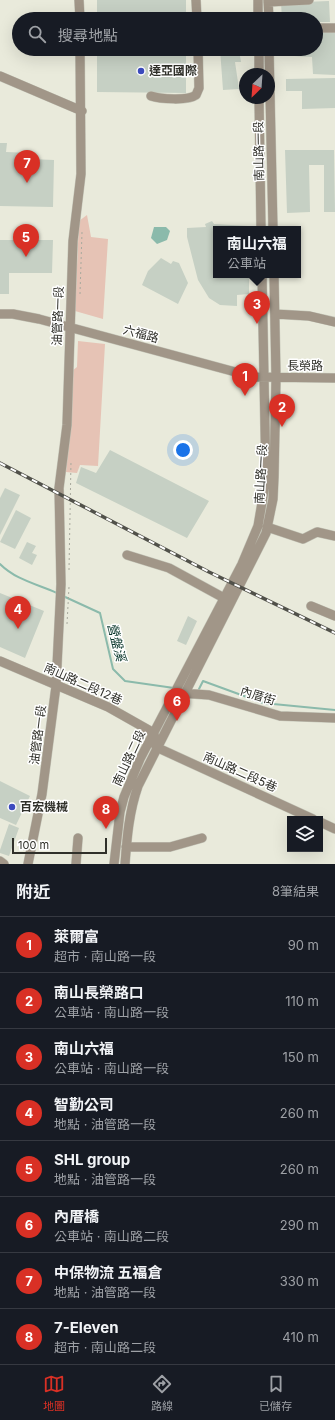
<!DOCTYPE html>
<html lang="zh-TW">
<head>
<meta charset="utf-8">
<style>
  :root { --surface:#171b24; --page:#20242c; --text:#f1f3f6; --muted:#9ea1a6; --line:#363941; --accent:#d93025 }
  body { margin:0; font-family:Inter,"Noto Sans TC",sans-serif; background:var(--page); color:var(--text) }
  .controls { position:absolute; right:12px; bottom:12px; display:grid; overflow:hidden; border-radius:0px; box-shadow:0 4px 16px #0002 }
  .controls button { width:36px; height:36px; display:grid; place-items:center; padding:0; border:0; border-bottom:1px solid var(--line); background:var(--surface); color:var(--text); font:20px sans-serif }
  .compass { position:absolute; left:239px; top:68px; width:36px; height:36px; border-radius:50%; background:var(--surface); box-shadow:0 4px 16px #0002; rotate:205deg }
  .scale { position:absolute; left:12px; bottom:10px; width:95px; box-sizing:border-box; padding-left:4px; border:2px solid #30302a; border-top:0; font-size:11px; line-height:14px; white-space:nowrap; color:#30302a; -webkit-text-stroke:3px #fff; paint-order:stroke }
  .you { position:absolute; left:183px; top:450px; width:14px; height:14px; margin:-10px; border:3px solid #fff; border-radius:50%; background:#1a73e8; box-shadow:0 0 0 6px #1a73e833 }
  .badge { display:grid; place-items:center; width:26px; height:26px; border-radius:50%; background:var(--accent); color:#fff; font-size:13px; font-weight:700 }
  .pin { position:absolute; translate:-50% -33px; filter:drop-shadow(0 1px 2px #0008) }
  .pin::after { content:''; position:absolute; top:21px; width:14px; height:12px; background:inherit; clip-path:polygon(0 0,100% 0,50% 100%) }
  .popup { position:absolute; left:213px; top:226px; width:88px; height:52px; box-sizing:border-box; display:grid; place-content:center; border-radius:0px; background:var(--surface); filter:drop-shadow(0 1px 3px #0005); font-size:13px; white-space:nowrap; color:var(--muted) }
  .popup b { font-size:15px; color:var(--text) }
  .popup::after { content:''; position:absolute; left:50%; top:100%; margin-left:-8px; border:8px solid transparent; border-top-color:var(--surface) }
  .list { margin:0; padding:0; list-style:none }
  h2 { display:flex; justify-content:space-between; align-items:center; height:52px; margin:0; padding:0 16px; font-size:17px }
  h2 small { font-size:13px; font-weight:400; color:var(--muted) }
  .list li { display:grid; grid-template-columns:26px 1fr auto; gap:12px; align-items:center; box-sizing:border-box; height:56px; padding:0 16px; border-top:1px solid var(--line) }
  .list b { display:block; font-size:15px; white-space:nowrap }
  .list p { margin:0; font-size:13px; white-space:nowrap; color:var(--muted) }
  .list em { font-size:13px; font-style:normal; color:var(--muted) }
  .icon { flex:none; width:22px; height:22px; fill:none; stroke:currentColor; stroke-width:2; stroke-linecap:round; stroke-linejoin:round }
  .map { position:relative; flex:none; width:335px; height:864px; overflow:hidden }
  .search { position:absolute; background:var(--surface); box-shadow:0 4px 16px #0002; left:12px; right:12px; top:12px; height:44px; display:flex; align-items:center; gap:10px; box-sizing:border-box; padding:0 14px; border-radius:22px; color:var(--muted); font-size:15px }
  .sheet { height:500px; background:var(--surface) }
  nav { display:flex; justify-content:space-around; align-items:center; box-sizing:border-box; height:56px; border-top:1px solid var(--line); background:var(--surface); font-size:11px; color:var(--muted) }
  nav a { display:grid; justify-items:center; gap:2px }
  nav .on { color:var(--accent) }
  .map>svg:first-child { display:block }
</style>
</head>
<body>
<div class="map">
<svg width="335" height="864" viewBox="0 0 335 864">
  <rect width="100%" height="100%" fill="#e9eadb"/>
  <!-- green -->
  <path fill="#e6c3b5" d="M87 215 91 237 108 239 103 319 75 311 79 221Z
    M78 341 105 344 98 466 80 465 77 473 66 472 72 371 77 367Z"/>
  <!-- water -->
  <path fill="#8bbaab" d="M154 227H166L170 231 167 240 157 244 151 238Z"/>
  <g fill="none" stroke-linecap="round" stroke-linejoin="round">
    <!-- stream -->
    <path stroke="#8bbaab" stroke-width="2" d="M0 564C16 580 37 584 57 593
      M63 596 100 613 113 669 125 681 174 688
      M198 691 203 681 263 703 335 710"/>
  </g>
  <!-- building -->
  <path fill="#c6d0c4" d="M97 0H186V19H97Z
    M329 1 330 22H316V19H282L281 3Z
    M240 12H249L250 19H239Z
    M316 31H335V75L313 74 312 57 294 56V51H289V49H316Z
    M97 49H186V93L97 92Z
    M220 49H252V52H245V56H240L241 62H235L239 89 223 90Z
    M335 78V108L302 109V91H286V79Z
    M0 143H7L6 152 30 153V159L54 160 53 207 0 206Z
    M285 150H334L335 212H324V165H309L310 212 287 213Z
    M212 221 214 224 248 226V229H216V275H249V294L237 295V306L220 305 209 298 198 280 187 237V228L206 227 205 224Z
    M0 240H53L52 273H9V294H0Z
    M161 258 171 264 173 261 179 263 188 283 178 304 142 285 148 271Z
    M110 450 209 501 187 538 76 483 81 467 96 473Z
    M5 488 20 495 0 535V498Z
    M16 510 31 518 15 549 0 542Z
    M27 542 36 546 32 553 37 555 32 565 19 558Z
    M0 593 44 611 25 658 0 647Z
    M188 616 197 621 186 645 177 641Z
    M0 781 30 796 16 825 0 818Z
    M9 824 19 828 9 856 0 853V850Z"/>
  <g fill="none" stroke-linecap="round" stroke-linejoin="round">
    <!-- minor casing -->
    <g stroke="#c4c5b8" stroke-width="10">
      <path id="minor" d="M79 0 80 19
        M196 0 197 19
        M258 0V19
        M268 0 269 19
        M268 2 309 0
        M316 28H335
        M259 49V74
        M269 49 273 229
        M0 76 82 111
        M151 96C160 99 188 101 196 95L199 88 198 49
        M259 98 261 229
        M0 314H13L39 319 254 377 335 378
        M275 314 309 316 335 322
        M267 527 303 539 317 532 335 536
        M127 555 169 568 224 598
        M311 606 335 616
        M0 661 108 707 154 733 156 747 313 819
        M180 693 209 695 280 716 335 718
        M320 822 335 829
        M126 847H170L202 838
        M0 861 4 864
        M28 864 42 794 56 686 61 584 59 488 67 425 73 241 81 174 80 49
        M76 864 78 838
        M114 864 120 812 124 797 140 759 242 564 258 526 266 479 262 275
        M125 864C127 837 129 812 138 786L266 533 273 499 274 477 276 378 274 275"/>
    </g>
    <!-- path -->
    <path stroke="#a8a99d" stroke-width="1" stroke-dasharray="2 3" stroke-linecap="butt" d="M80 294 82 232
      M69 570 71 461
      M67 624 69 587
      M49 804 61 809V814"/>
    <!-- minor -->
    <use href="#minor" stroke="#a19688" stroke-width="9"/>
    <!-- rail casing -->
    <g stroke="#51514a" stroke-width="3.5">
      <path id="rail" d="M0 463 209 572 335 633"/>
    </g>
    <!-- rail -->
    <use href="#rail" stroke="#fff" stroke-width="2" stroke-dasharray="6" stroke-linecap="butt"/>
  </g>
  <!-- markers -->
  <g fill="#3c4bbe" stroke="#fff" stroke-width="1.5">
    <circle cx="141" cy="71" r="4"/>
    <circle cx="12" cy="807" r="4"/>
  </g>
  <g text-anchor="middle" stroke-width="3" stroke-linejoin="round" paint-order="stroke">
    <!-- poi labels -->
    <g font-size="12" font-weight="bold" fill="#30302a" stroke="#fff" text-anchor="start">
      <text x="149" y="75">達亞國際</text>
      <text x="20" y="811">百宏機械</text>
    </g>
    <!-- street labels -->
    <g font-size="12" fill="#30302a" stroke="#fff">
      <text transform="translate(259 151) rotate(-91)" y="4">南山路一段</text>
      <text transform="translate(58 316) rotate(-88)" y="4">油管路一段</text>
      <text transform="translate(141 334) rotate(15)" y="4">六福路</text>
      <text x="305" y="370">長榮路</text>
      <text transform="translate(261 474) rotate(-87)" y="4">南山路一段</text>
      <text transform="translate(83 684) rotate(24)" y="4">南山路二段12巷</text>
      <text transform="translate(258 696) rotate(17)" y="4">內厝街</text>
      <text transform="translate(38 735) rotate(-83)" y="4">油管路一段</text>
      <text transform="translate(129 758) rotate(-65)" y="4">南山路二段</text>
      <text transform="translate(240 772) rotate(24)" y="4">南山路二段5巷</text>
    </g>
    <!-- water labels -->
    <g font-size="13" font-style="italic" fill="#0c382d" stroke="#fff">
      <text transform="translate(117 642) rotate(76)" y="5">營盤溪</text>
    </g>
  </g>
</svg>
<div class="controls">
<button><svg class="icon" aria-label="layers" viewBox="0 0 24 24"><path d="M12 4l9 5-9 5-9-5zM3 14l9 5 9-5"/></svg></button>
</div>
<svg class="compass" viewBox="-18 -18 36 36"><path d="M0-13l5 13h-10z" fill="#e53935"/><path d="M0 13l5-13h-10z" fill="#9ea1a6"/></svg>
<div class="scale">100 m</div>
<div class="you"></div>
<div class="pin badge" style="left:245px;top:396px">1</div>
<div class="pin badge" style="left:282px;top:427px">2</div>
<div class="pin badge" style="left:257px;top:324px">3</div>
<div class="popup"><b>南山六福</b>公車站</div>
<div class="pin badge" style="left:18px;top:629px">4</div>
<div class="pin badge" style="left:26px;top:257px">5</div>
<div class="pin badge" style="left:177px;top:721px">6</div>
<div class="pin badge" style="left:27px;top:183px">7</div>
<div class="pin badge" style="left:106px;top:829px">8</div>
<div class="search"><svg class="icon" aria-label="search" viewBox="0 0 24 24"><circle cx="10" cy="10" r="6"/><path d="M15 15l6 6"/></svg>搜尋地點</div>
</div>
<section class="sheet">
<h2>附近<small>8筆結果</small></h2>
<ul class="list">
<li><span class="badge">1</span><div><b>萊爾富</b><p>超市 · 南山路一段</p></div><em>90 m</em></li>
<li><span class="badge">2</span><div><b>南山長榮路口</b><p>公車站 · 南山路一段</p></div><em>110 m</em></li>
<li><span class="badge">3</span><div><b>南山六福</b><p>公車站 · 南山路一段</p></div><em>150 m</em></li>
<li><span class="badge">4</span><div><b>智勤公司</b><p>地點 · 油管路一段</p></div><em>260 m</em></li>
<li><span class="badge">5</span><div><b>SHL group</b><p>地點 · 油管路一段</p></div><em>260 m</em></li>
<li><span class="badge">6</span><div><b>內厝橋</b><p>公車站 · 南山路二段</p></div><em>290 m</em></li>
<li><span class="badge">7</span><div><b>中保物流 五福倉</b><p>地點 · 油管路一段</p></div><em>330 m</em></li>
<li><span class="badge">8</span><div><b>7-Eleven</b><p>超市 · 南山路二段</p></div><em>410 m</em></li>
</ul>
</section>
<nav>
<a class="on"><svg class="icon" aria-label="map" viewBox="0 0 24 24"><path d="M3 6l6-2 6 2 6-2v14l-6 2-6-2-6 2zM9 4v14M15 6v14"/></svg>地圖</a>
<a><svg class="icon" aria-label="directions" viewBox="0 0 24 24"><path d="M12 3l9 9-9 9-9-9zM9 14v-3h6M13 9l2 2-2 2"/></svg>路線</a>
<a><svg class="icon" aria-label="saved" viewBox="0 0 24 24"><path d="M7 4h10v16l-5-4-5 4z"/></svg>已儲存</a>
</nav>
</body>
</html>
